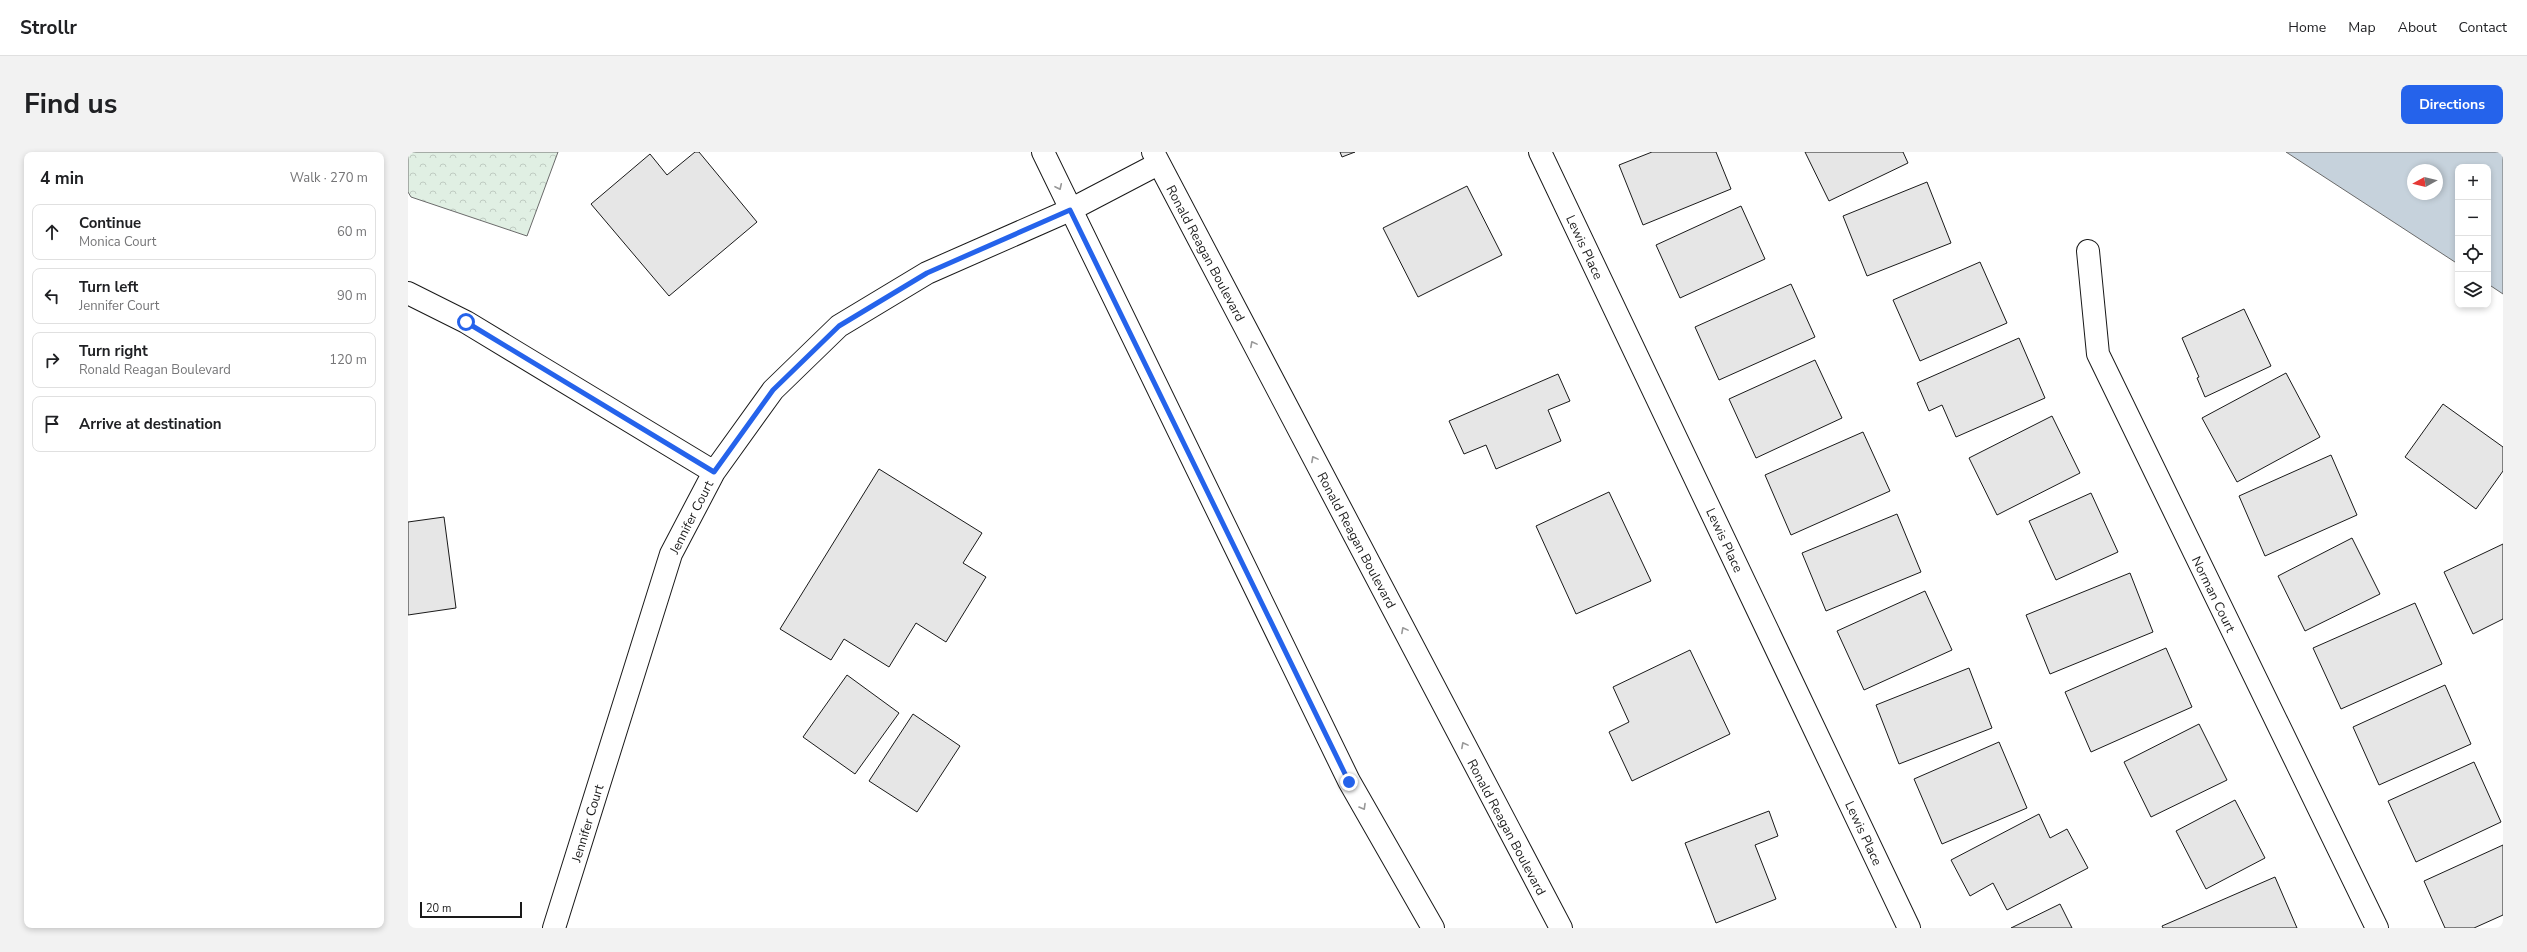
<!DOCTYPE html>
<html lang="en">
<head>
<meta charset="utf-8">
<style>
  :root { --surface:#fff; --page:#f2f2f2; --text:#202124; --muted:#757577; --line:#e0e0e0; --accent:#2563eb }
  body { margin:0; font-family:"Nunito Sans",sans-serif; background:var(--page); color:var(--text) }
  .controls { position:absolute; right:12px; top:12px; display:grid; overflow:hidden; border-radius:8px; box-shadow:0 2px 6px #0003 }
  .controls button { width:36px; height:36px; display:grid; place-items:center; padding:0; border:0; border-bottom:1px solid var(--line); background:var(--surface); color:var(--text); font:20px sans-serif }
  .compass { position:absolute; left:1999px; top:12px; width:36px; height:36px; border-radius:50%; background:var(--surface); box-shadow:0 2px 6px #0003; rotate:262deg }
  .scale { position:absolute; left:12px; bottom:10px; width:102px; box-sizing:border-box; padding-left:4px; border:2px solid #1a1a1a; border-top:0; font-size:11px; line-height:14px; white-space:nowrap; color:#1a1a1a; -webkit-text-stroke:3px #fff; paint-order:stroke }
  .stop { position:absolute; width:12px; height:12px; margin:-9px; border:3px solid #2563eb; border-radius:50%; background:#fff }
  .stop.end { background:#2563eb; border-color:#fff; box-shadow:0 1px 4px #0008 }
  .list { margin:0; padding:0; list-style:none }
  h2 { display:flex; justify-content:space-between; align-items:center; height:52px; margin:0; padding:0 16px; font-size:17px }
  h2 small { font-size:13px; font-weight:400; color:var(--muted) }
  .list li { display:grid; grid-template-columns:26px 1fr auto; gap:12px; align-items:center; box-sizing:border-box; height:56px; margin:0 8px 8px; padding:0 8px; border:1px solid var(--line); border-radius:8px }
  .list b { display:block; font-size:15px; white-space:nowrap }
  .list p { margin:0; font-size:13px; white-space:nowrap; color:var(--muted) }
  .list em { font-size:13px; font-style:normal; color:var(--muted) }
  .icon { flex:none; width:22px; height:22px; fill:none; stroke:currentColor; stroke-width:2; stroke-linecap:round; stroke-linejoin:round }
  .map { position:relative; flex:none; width:2095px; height:776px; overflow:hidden; border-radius:8px }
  header { display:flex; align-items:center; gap:24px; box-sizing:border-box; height:56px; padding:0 20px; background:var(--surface); border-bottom:1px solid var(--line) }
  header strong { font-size:19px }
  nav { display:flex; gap:22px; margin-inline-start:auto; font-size:14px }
  .intro { display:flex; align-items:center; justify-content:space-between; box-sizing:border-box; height:96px; padding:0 24px }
  h1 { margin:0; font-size:28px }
  .button { padding:10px 18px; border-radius:8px; background:var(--accent); color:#fff; font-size:14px; font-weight:700 }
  main { display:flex; gap:24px; padding:0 24px }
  aside { flex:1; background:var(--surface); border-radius:8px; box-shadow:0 2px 6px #0003 }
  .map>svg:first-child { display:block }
</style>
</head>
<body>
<header>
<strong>Strollr</strong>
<nav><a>Home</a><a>Map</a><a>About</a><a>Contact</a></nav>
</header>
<div class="intro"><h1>Find us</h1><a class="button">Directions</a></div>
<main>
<aside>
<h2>4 min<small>Walk · 270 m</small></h2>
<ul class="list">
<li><svg class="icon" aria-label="ahead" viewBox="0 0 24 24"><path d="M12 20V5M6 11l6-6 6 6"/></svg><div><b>Continue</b><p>Monica Court</p></div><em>60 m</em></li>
<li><svg class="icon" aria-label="left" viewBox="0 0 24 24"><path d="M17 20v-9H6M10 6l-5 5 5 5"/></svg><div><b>Turn left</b><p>Jennifer Court</p></div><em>90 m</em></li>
<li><svg class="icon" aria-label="right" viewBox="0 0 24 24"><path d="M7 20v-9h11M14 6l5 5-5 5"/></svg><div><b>Turn right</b><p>Ronald Reagan Boulevard</p></div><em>120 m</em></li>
<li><svg class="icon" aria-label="arrive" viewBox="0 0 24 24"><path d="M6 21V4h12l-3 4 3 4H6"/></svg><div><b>Arrive at destination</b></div></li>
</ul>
</aside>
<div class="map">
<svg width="2095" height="776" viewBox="0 0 2095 776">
  <defs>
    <pattern id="forest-crowns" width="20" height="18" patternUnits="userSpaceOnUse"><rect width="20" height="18" fill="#e0efe3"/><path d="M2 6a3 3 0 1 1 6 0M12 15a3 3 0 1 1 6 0" fill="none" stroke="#c0ccc2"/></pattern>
  </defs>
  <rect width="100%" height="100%" fill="#fff"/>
  <!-- forest -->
  <path fill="url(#forest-crowns)" stroke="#6a6a6a" d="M0 0H150L119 84 3 45 0 40Z"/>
  <!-- water -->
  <path fill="#c6d2dc" stroke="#6a6a6a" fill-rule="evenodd" d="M1878 0H2095V142L2080 132V15H2050V112ZM2005 18H2029V42H2005Z"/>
  <!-- building -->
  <path fill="#e6e6e6" stroke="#1a1a1a" d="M287 0H291L349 70 261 144 183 52 242 2 259 23Z
    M932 0H947L934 5Z
    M1244 0H1308L1323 37 1235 73 1211 13Z
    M1397 0H1495L1500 11 1421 49Z
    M1519 30 1543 91 1459 124 1435 64Z
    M1059 34 1094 103 1010 145 975 76Z
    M1333 54 1357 107 1272 146 1248 93Z
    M1572 110 1599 171 1512 209 1485 148Z
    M1383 132 1407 185 1311 228 1287 175Z
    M1836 157 1863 214 1797 245 1789 226 1791 225 1774 186Z
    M1611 186 1637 246 1548 285 1534 253 1521 259 1509 231Z
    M1407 208 1434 266 1348 306 1321 247Z
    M1878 221 1912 285 1829 330 1794 266Z
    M1150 222 1162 249 1140 258 1153 289 1088 317 1078 293 1056 302 1041 269Z
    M2035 252 2095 295V319L2068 357 1997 305Z
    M1644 264 1672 321 1589 363 1561 306Z
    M1455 280 1482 339 1383 383 1357 323Z
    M1923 303 1949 363 1857 404 1831 344Z
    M471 317 574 381 555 411 578 425 538 490 508 471 481 515 436 487 423 508 372 477Z
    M1201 340 1243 429 1168 462 1128 374Z
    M1683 341 1710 400 1648 428 1621 369Z
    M1489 362 1513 420 1418 459 1394 401Z
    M36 365 48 456 0 463V370Z
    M1944 386 1972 442 1897 479 1870 424Z
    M2095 392V467L2065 482 2036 420Z
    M1722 421 1745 480 1642 522 1618 463Z
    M1517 439 1544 498 1456 538 1429 479Z
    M2007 451 2034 512 1933 557 1905 496Z
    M1758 496 1784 555 1683 600 1657 540Z
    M1282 498 1322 582 1224 629 1201 580 1221 570 1205 535Z
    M1561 516 1584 576 1491 612 1468 553Z
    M439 523 491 561 447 622 395 585Z
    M2037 533 2063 592 1971 633 1945 575Z
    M505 562 552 594 509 660 461 629Z
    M1791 572 1819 628 1743 665 1716 610Z
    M1591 590 1619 656 1534 692 1506 627Z
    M2066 610 2093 670 2008 710 1980 649Z
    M1827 648 1857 706 1798 737 1768 679Z
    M1361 659 1370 684 1347 693 1368 747 1308 771 1277 691Z
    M1631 662 1642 686 1659 677 1680 716 1599 758 1585 731 1562 744 1543 708Z
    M2095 693V763L2066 776H2037L2016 729Z
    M1867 725 1889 776H1755L1754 774Z
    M1652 752 1664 776H1603Z"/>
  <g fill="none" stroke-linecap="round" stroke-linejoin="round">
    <!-- street casing -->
    <g stroke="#1a1a1a" stroke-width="24">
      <path id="street" d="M1132 0 1501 776
        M1680 99 1690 202 1969 776
        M0 141 58 170 306 320
        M146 776 263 402 306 320 365 238 431 174 519 121 662 58 750 12"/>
    </g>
    <!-- secondary casing -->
    <g stroke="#1a1a1a" stroke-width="24">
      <path id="secondary" d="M635 0 941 629 1025 776
        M745 0 1153 776"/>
    </g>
    <!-- street -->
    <use href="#street" stroke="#fff" stroke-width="22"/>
    <!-- secondary -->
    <use href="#secondary" stroke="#fff" stroke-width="22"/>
  </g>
  <!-- one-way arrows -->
  <defs><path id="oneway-chevron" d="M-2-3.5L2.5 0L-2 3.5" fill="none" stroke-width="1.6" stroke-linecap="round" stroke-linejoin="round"/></defs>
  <g stroke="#989898">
    <use href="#oneway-chevron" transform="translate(651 35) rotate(65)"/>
    <use href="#oneway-chevron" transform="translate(845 192) rotate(-118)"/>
    <use href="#oneway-chevron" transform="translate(906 307) rotate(-118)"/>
    <use href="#oneway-chevron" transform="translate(996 478) rotate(-118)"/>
    <use href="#oneway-chevron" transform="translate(1056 593) rotate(-118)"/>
    <use href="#oneway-chevron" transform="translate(955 655) rotate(60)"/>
  </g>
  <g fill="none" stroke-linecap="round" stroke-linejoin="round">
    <!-- route -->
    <path stroke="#2563eb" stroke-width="5" d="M58 170 306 320 365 238 431 174 519 121 662 58 941 630"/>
  </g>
  <g text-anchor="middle" stroke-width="3" stroke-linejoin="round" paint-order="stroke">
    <!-- street labels -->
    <g font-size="13" fill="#1a1a1a" stroke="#fff">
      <text transform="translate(1177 95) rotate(65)" y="5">Lewis Place</text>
      <text transform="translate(798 101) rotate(62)" y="5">Ronald Reagan Boulevard</text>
      <text transform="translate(283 365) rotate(-63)" y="5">Jennifer Court</text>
      <text transform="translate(949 388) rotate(62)" y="5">Ronald Reagan Boulevard</text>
      <text transform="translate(1317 388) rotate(65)" y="5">Lewis Place</text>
      <text transform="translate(1806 442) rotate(64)" y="5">Norman Court</text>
      <text transform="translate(179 671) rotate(-73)" y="5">Jennifer Court</text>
      <text transform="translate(1099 675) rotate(62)" y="5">Ronald Reagan Boulevard</text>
      <text transform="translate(1456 681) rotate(65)" y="5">Lewis Place</text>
    </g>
  </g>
</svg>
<div class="controls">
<button>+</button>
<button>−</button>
<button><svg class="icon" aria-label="locate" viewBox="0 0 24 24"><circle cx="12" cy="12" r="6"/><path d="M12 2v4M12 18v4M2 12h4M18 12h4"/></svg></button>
<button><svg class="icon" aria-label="layers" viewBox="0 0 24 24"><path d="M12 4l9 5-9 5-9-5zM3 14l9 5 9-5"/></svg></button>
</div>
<svg class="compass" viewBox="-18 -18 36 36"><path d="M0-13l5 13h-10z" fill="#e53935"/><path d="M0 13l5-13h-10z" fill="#757577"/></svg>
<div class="scale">20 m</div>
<div class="stop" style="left:58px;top:170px"></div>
<div class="stop end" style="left:941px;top:630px"></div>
</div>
</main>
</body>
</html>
